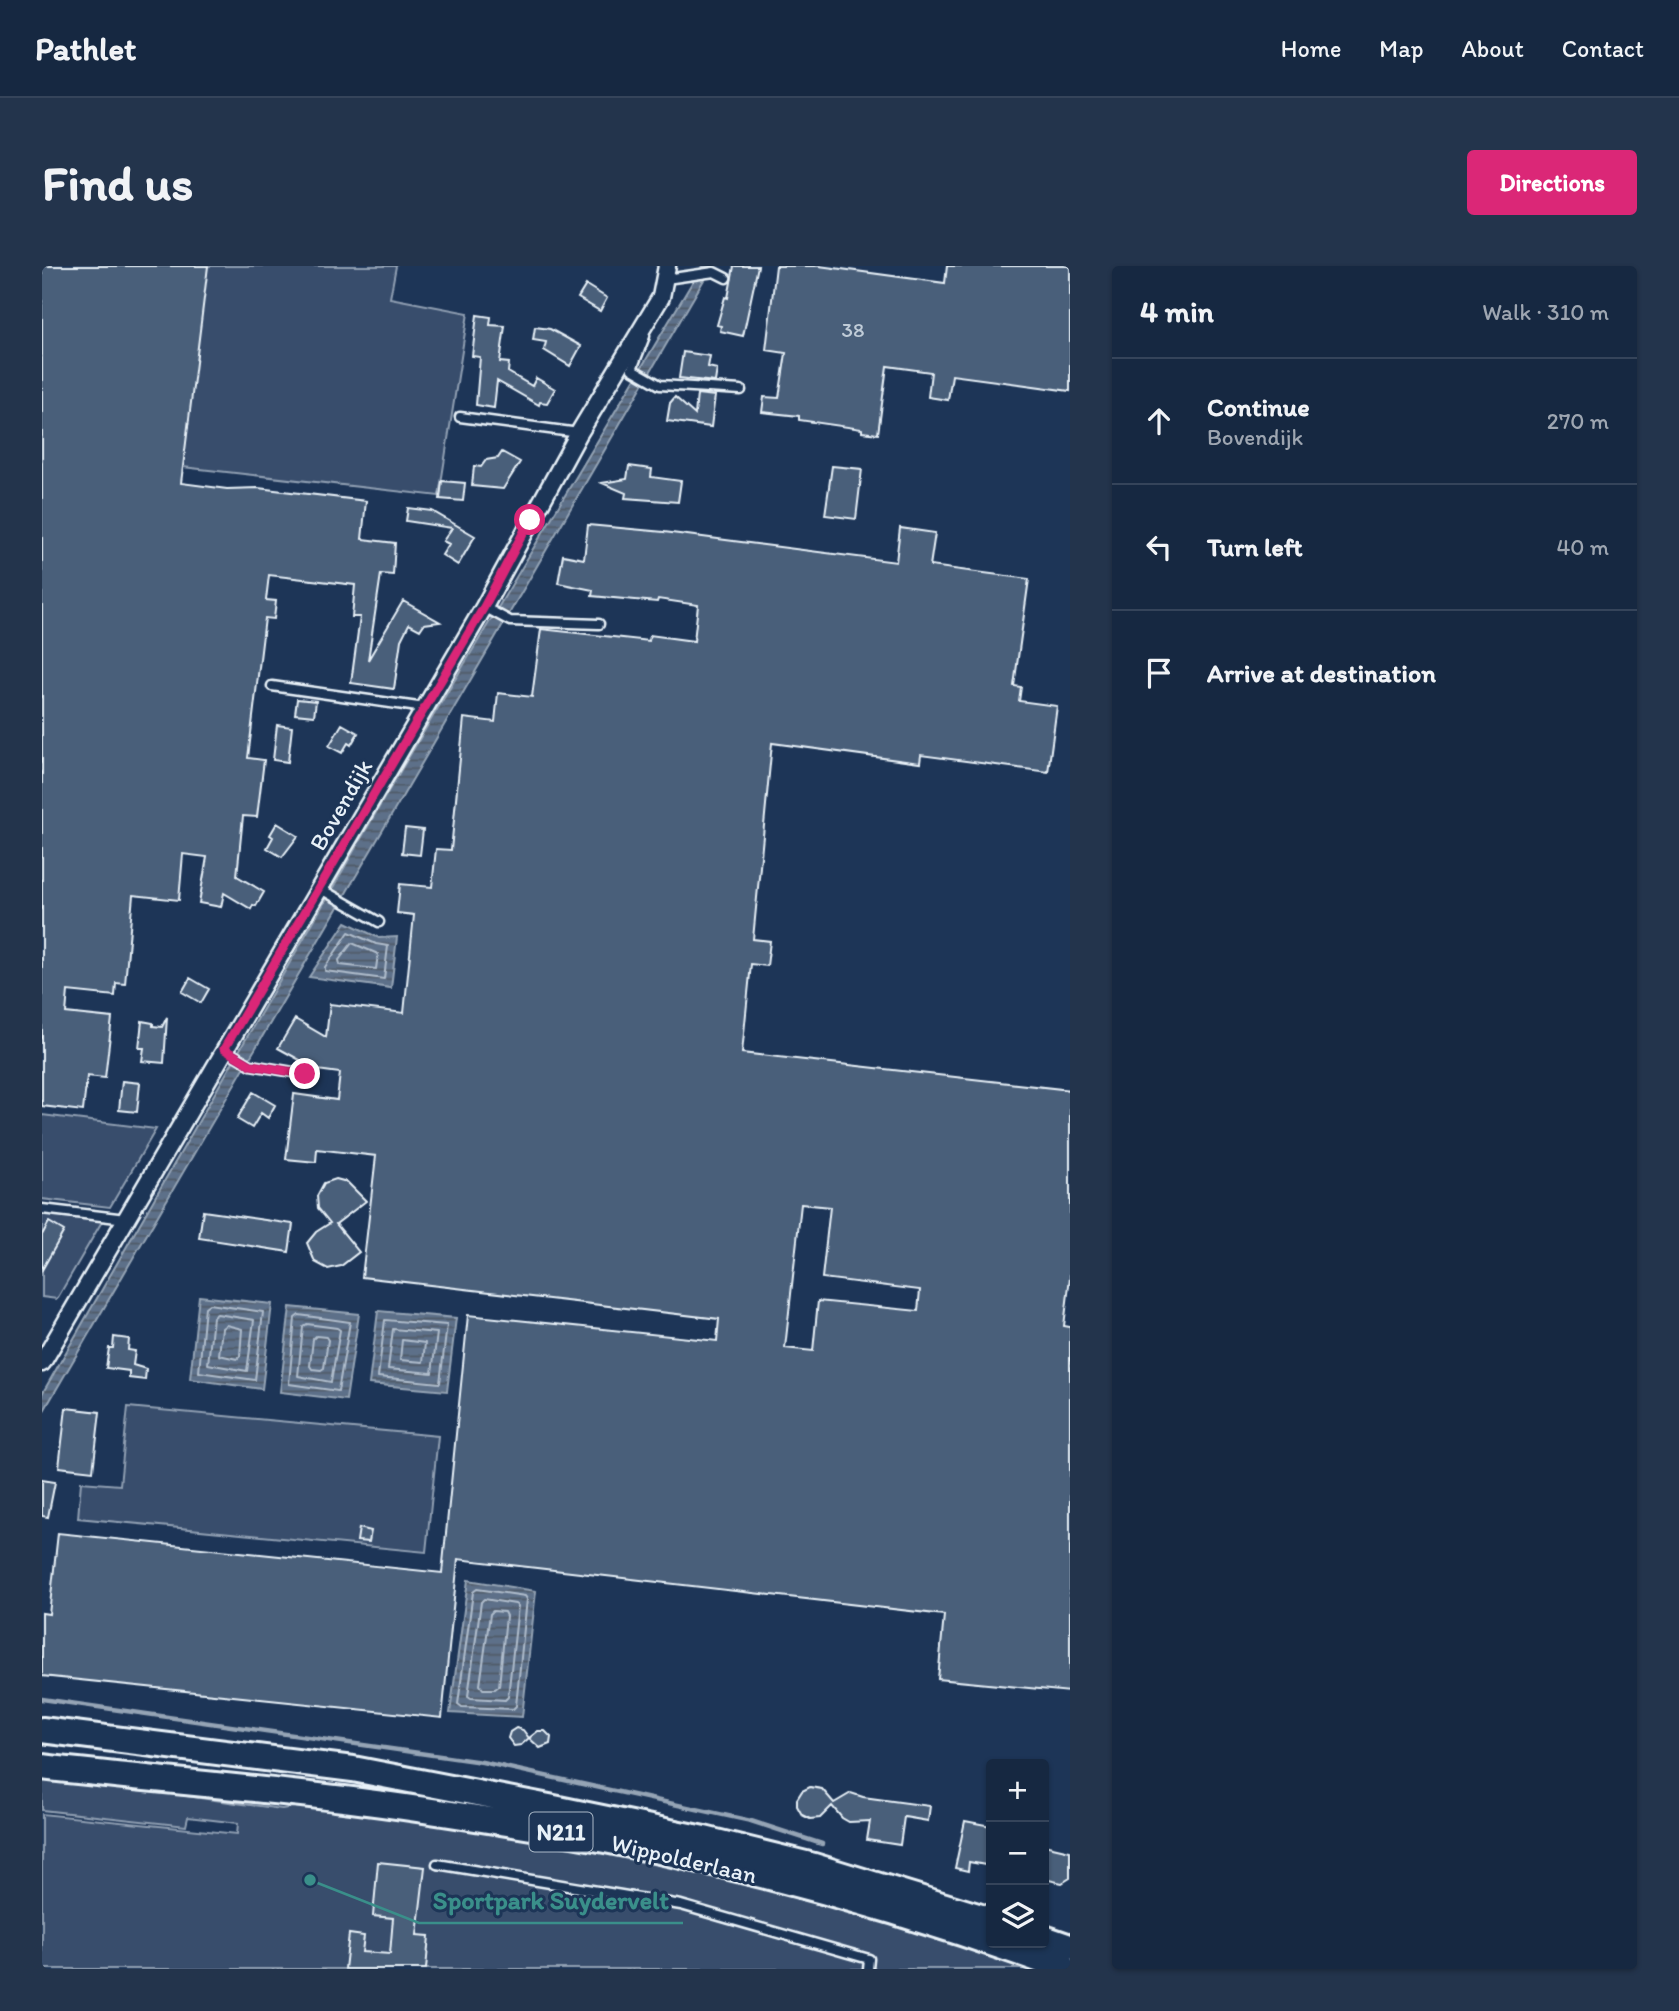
<!DOCTYPE html>
<html lang="en">
<head>
<meta charset="utf-8">
<style>
  :root { --surface:#162841; --page:#23344c; --text:#f1f3f6; --muted:#9ea6b1; --line:#35445a; --accent:#db2777 }
  body { margin:0; font-family:Itim,sans-serif; background:var(--page); color:var(--text) }
  .controls { position:absolute; right:21px; bottom:21px; display:grid; overflow:hidden; border-radius:7px; box-shadow:0 2px 5px #0004 }
  .controls button { width:63px; height:63px; display:grid; place-items:center; padding:0; border:0; border-bottom:2px solid var(--line); background:var(--surface); color:var(--text); font:35px sans-serif }
  .stop { position:absolute; width:21px; height:21px; margin:-16px; border:5px solid #db2777; border-radius:50%; background:#fff }
  .stop.end { background:#db2777; border-color:#fff; box-shadow:0 2px 7px #0008 }
  .list { margin:0; padding:0; list-style:none }
  h2 { display:flex; justify-content:space-between; align-items:center; height:91px; margin:0; padding:0 28px; font-size:30px }
  h2 small { font-size:23px; font-weight:400; color:var(--muted) }
  .list li { display:grid; grid-template-columns:46px 1fr auto; gap:21px; align-items:center; box-sizing:border-box; height:126px; padding:0 28px; border-top:2px solid var(--line) }
  .list b { display:block; font-size:26px; white-space:nowrap }
  .list p { margin:0; font-size:23px; white-space:nowrap; color:var(--muted) }
  .list em { font-size:23px; font-style:normal; color:var(--muted) }
  .icon { flex:none; width:38px; height:38px; fill:none; stroke:currentColor; stroke-width:2; stroke-linecap:round; stroke-linejoin:round }
  .map { position:relative; flex:none; width:1028px; height:1703px; overflow:hidden; border-radius:7px }
  header { display:flex; align-items:center; gap:42px; box-sizing:border-box; height:98px; padding:0 35px; background:var(--surface); border-bottom:2px solid var(--line) }
  header strong { font-size:33px }
  nav { display:flex; gap:38px; margin-inline-start:auto; font-size:24px }
  .intro { display:flex; align-items:center; justify-content:space-between; box-sizing:border-box; height:168px; padding:0 42px }
  h1 { margin:0; font-size:49px }
  .button { padding:18px 32px; border-radius:7px; background:var(--accent); color:#fff; font-size:24px; font-weight:700 }
  main { display:flex; gap:42px; padding:0 42px }
  aside { flex:1; background:var(--surface); border-radius:7px; box-shadow:0 2px 5px #0004 }
  .map>svg:first-child { display:block }
</style>
</head>
<body>
<header>
<strong>Pathlet</strong>
<nav><a>Home</a><a>Map</a><a>About</a><a>Contact</a></nav>
</header>
<div class="intro"><h1>Find us</h1><a class="button">Directions</a></div>
<main>
<div class="map">
<svg width="1028" height="1703" viewBox="0 0 1028 1703">
  <defs>
    <pattern id="water-rules" width="6" height="5" patternUnits="userSpaceOnUse" patternTransform="scale(1.75)"><rect width="6" height="5" fill="#5d7089"/><path d="M0 2.5h6" fill="none" stroke="#505a66"/></pattern>
  </defs>
  <rect width="100%" height="100%" fill="#1d3557"/>
  <filter id="ink" filterUnits="userSpaceOnUse"><feTurbulence type="fractalNoise" baseFrequency=".0143" numOctaves="2"/><feDisplacementMap in="SourceGraphic" scale="14" xChannelSelector="R" yChannelSelector="G"/><feConvolveMatrix kernelMatrix="1 2 1 2 8 2 1 2 1" color-interpolation-filters="sRGB"/></filter>
  <g filter="url(#ink)">
    <!-- grass -->
    <path fill="#374d6c" stroke="#909fb2" stroke-width="2" d="M0 0H354L348 32 426 47 397 230 0 185Z
      M0 849 114 863 68 941 0 933Z
      M0 945 62 952 15 1033 0 1031Z
      M86 1141 396 1170 384 1286 36 1252 39 1216 78 1219Z
      M0 1511C81 1520 160 1533 240 1543L258 1540 416 1559 622 1595 763 1631 871 1664 985 1703H0V1548L195 1568 196 1557 146 1551 144 1560 0 1544Z"/>
    <!-- water -->
    <path fill="url(#water-rules)" stroke="#95a4b5" stroke-width="2" d="M660 0H670L0 1148V1128L344 529Z
      M304 656 337 672 355 671 349 722 267 711Z
      M157 1030 230 1038 220 1123 148 1113Z
      M248 1041 317 1048 304 1134 238 1126Z
      M336 1045 414 1052 405 1125 327 1118Z
      M426 1314 494 1325 480 1451 408 1447Z"/>
    <g fill="none" stroke-linecap="round" stroke-linejoin="round">
      <!-- shore -->
      <path stroke="#b0bdcc" stroke-width="2" d="M307 666 334 678 346 680 342 713 283 705V701Z
        M310 677 336 688 334 703 298 699 297 694Z
        M167 1038 221 1046 213 1114 157 1106 163 1041Z
        M175 1048 212 1054 205 1105 166 1098 171 1051Z
        M257 1049 308 1056 296 1125 247 1118 253 1052Z
        M343 1054 405 1059 398 1117 336 1111Z
        M265 1058 295 1062 298 1064 289 1116 256 1110 261 1061Z
        M184 1059 200 1063 198 1090 195 1093 177 1089 180 1062Z
        M351 1063 395 1067 390 1107 346 1103Z
        M274 1070 284 1071 286 1074 282 1102 279 1104 270 1103 268 1100 271 1073Z
        M360 1074 383 1077 381 1096 358 1094Z
        M435 1323 483 1330 485 1333 474 1440 471 1443 420 1441 416 1438 431 1326Z
        M442 1333 473 1338 476 1340 466 1431 463 1434 429 1432 426 1430 439 1336Z
        M451 1345 462 1346 464 1350 457 1420 453 1423H441L438 1419 448 1348Z"/>
      <!-- stream -->
      <path stroke="#95a4b5" stroke-width="4.5" d="M0 1433 440 1496 709 1555 780 1578"/>
    </g>
    <!-- building -->
    <path fill="#495e7a" stroke="#e8f1f8" stroke-width="2" fill-rule="evenodd" d="M0 0H166L139 217 185 223 216 222 324 235 320 273 353 277 351 309 339 308 326 394 361 335 398 356 382 358 378 364 367 358 359 374 352 423 309 417 318 351H310L313 319 227 309 224 334 234 335 232 353 223 352 206 492 222 494 215 551 201 550 195 610 222 626 214 640 211 639 209 643 182 627 179 641 157 637 165 591 141 588 137 634 91 629 83 718 74 717 73 730 26 725 24 747 70 752 63 812 45 810 41 845 0 840Z
      M692 0H716L701 70 678 65 679 60 675 59 683 31 686 32Z
      M734 0H777L903 17 905 0H1028V125L910 109 906 134 886 131 889 106 845 100 836 168 820 166V163L757 154V150L720 146 722 131 737 132 744 87 724 84Z
      M544 19 565 32 558 45 536 32Z
      M435 49 449 51 448 59 463 60 458 96 467 97 466 106 490 120 494 112 513 123 505 137 498 136 497 139 455 115 452 142 434 139 438 91 430 90Z
      M493 61 508 63 539 80 528 100 502 84 504 76 491 74Z
      M641 86 668 90 666 101 675 103 673 116 637 112Z
      M655 128 673 130 669 161 625 155 628 137 633 131 653 149Z
      M460 186 478 196 461 223 430 220 432 200 439 201 444 194 456 192Z
      M587 200 610 203 609 211 639 215 636 236 583 232 584 227 560 217 585 213Z
      M790 200 820 203 814 253 783 249Z
      M400 215 423 217 421 235 398 233Z
      M366 242 390 245 433 270 416 299 400 289 407 278 401 275 410 262 364 255Z
      M546 259 622 266 854 296 858 262 893 267 888 300 987 313 972 420 979 421 977 435 1015 440 1006 506 879 489 878 497 730 477 711 673 728 675 725 700 709 698 700 787 1028 824V1011L1022 1060 1028 1061V1426L896 1413 902 1349 416 1293 400 1452 0 1410V1347L7 1348 16 1267 400 1307 426 1049 675 1075 677 1053 320 1011 334 890 275 883 274 896 244 893 252 828 295 834 298 807 268 803 267 799 236 782 253 753 284 771 288 738 362 747 372 649 355 647 358 618 390 621 394 583 409 584 422 452 453 456 456 427 490 431 499 363 607 375 608 369 652 375 656 339 616 333 615 336 550 330 551 324 516 317 521 289 542 293ZM759 938 788 941 780 1012 878 1024 876 1045 776 1035 771 1085 743 1082Z
      M255 433 274 435 272 450 253 448Z
      M300 458 316 467 309 479 306 477 300 487 287 480Z
      M235 459 250 461 246 496 231 494Z
      M235 557 256 570 240 591 225 582 231 571 228 569Z
      M363 562 381 564 378 589 360 587Z
      M148 712 167 723 159 737 140 726Z
      M125 751 122 797 100 795 102 782H97L100 755 111 757V760L120 761Z
      M80 815 98 817 95 846 77 844Z
      M211 826 233 839 226 852 219 847 210 862 195 853Z
      M294 913 305 916 324 935 294 958 317 986 299 1000 286 1003 273 996 265 977 274 966 288 957 276 942 275 930 282 917Z
      M161 945 251 958 247 986 157 972Z
      M7 956 22 965 0 1004V969Z
      M72 1071 87 1073 86 1084 93 1085 91 1099 104 1103 103 1114 87 1112V1105L64 1102 67 1082H71Z
      M24 1142 58 1146 51 1205 17 1201Z
      M0 1214 13 1216 6 1251 0 1250Z
      M317 1262 329 1265 327 1276 315 1275Z
      M474 1462 481 1464 487 1472 496 1465H503L509 1471 508 1478 498 1482 487 1472 479 1479 472 1480 466 1472 468 1466Z
      M768 1521 780 1523 792 1537 809 1527 821 1531 888 1540 886 1555 862 1551 858 1579 825 1574 828 1555 807 1556 800 1552 790 1540 778 1552 768 1553 760 1549 755 1540V1533L760 1525Z
      M923 1555 949 1560V1600L927 1596 926 1605 913 1602Z
      M1002 1579 1028 1585V1612L1020 1617 1002 1613Z
      M336 1596 383 1601 375 1669 387 1670 384 1703H303L307 1668 322 1670 320 1686 348 1688 351 1652 331 1650Z"/>
    <g fill="none" stroke-linecap="round" stroke-linejoin="round">
      <!-- service casing -->
      <g stroke="#e8f1f8" stroke-width="13">
        <path id="service" d="M624 13 672 6 684 12
          M603 70 590 103 618 119 699 124
          M418 151 537 167
          M442 341 468 355 557 358
          M230 420 383 442
          M277 622 337 656
          M182 783 209 799 263 808
          M0 943 84 953
          M395 1598 639 1639 827 1693 826 1703"/>
      </g>
      <!-- minor casing -->
      <g stroke="#e8f1f8" stroke-width="21">
        <path id="minor" d="M0 1097 442 341 537 167 619 31 625 0"/>
      </g>
      <!-- primary casing -->
      <g stroke="#e8f1f8" stroke-width="30">
        <path id="primary" d="M0 1464 311 1503 507 1541 662 1573 772 1600 949 1654
          M0 1501C103 1513 207 1521 310 1534 376 1542 442 1553 508 1564 683 1594 857 1642 1023 1703
          M1002 1672 1028 1681"/>
      </g>
      <!-- service -->
      <use href="#service" stroke="#1d3557" stroke-width="8"/>
      <!-- minor -->
      <use href="#minor" stroke="#1d3557" stroke-width="16"/>
      <!-- primary -->
      <use href="#primary" stroke="#1d3557" stroke-width="24"/>
    </g>
  </g>
  <g fill="none" stroke-linecap="round" stroke-linejoin="round" filter="url(#ink)">
    <!-- route -->
    <path stroke="#db2777" stroke-width="9" d="M263 808 209 799 182 783 442 341 488 254"/>
  </g>
  <g text-anchor="middle" stroke-width="6" stroke-linejoin="round" paint-order="stroke">
    <!-- number labels -->
    <g font-size="21" fill="#c0ccd8">
      <text x="811" y="71">38</text>
    </g>
    <!-- shield labels -->
    <rect fill="#1d3557" stroke="#abb9c8" stroke-width="2" x="487.5" y="1546.5" width="63" height="39" rx="5"/>
    <g font-size="23" font-weight="bold" fill="#e8f1f8">
      <text x="519" y="1574">N211</text>
    </g>
    <!-- street labels -->
    <g font-size="24" fill="#e8f1f8" stroke="#1d3557">
      <text transform="translate(299 539) rotate(-60)" y="8">Bovendijk</text>
      <text transform="translate(642 1593) rotate(13)" y="8">Wippolderlaan</text>
    </g>
  </g>
  <!-- callouts -->
  <path fill="none" stroke="#3a8f8a" stroke-width="2.5" d="M268 1614L377 1657H641"/>
  <circle fill="#3a8f8a" stroke="#1d3557" stroke-width="2.5" cx="268" cy="1614" r="7"/>
  <g font-size="26" text-anchor="middle" font-weight="bold" fill="#3a8f8a" stroke="#1d3557" stroke-width="6" stroke-linejoin="round" paint-order="stroke">
    <text x="509" y="1643">Sportpark Suydervelt</text>
  </g>
</svg>
<div class="controls">
<button>+</button>
<button>−</button>
<button><svg class="icon" aria-label="layers" viewBox="0 0 24 24"><path d="M12 4l9 5-9 5-9-5zM3 14l9 5 9-5"/></svg></button>
</div>
<div class="stop" style="left:488px;top:254px"></div>
<div class="stop end" style="left:263px;top:808px"></div>
</div>
<aside>
<h2>4 min<small>Walk · 310 m</small></h2>
<ul class="list">
<li><svg class="icon" aria-label="ahead" viewBox="0 0 24 24"><path d="M12 20V5M6 11l6-6 6 6"/></svg><div><b>Continue</b><p>Bovendijk</p></div><em>270 m</em></li>
<li><svg class="icon" aria-label="left" viewBox="0 0 24 24"><path d="M17 20v-9H6M10 6l-5 5 5 5"/></svg><div><b>Turn left</b></div><em>40 m</em></li>
<li><svg class="icon" aria-label="arrive" viewBox="0 0 24 24"><path d="M6 21V4h12l-3 4 3 4H6"/></svg><div><b>Arrive at destination</b></div></li>
</ul>
</aside>
</main>
</body>
</html>
